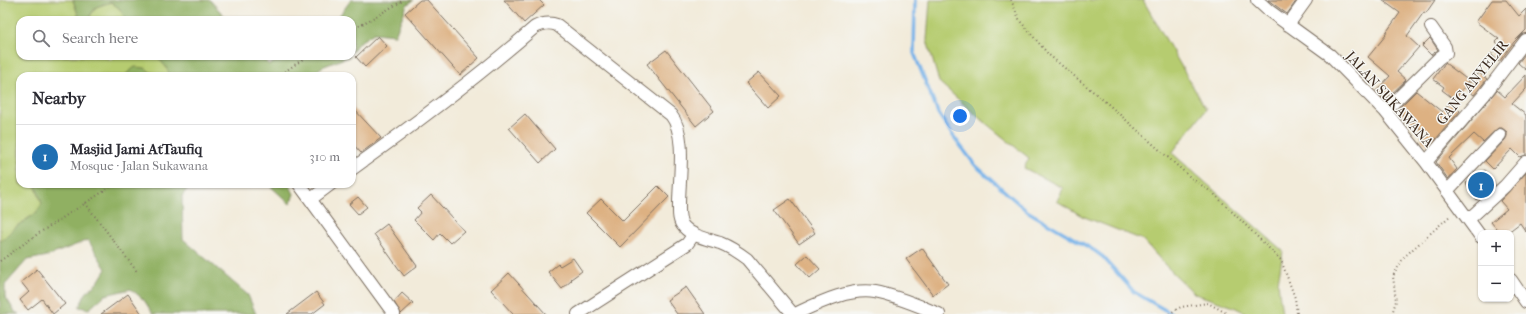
<!DOCTYPE html>
<html lang="en">
<head>
<meta charset="utf-8">
<style>
  :root { --surface:#fff; --page:#f2f2f3; --text:#2b2b33; --muted:#7c7c81; --line:#e1e1e2; --accent:#1f6fb2 }
  body { margin:0; font-family:"IM FELL French Canon",serif; background:var(--page); color:var(--text) }
  .controls { position:absolute; right:12px; bottom:12px; display:grid; overflow:hidden; border-radius:8px; box-shadow:0 1px 3px #0004 }
  .controls button { width:36px; height:36px; display:grid; place-items:center; padding:0; border:0; border-bottom:1px solid var(--line); background:var(--surface); color:var(--text); font:20px sans-serif }
  .you { position:absolute; left:960px; top:116px; width:14px; height:14px; margin:-10px; border:3px solid #fff; border-radius:50%; background:#1a73e8; box-shadow:0 0 0 6px #1a73e833 }
  .badge { display:grid; place-items:center; width:26px; height:26px; border-radius:50%; background:var(--accent); color:#fff; font-size:13px; font-weight:700 }
  .pin { position:absolute; translate:-50% -50%; border:2px solid #fff; box-shadow:0 1px 4px #0006 }
  .list { margin:0; padding:0; list-style:none }
  h2 { display:flex; justify-content:space-between; align-items:center; height:52px; margin:0; padding:0 16px; font-size:17px }
  h2 small { font-size:13px; font-weight:400; color:var(--muted) }
  .list li { display:grid; grid-template-columns:26px 1fr auto; gap:12px; align-items:center; box-sizing:border-box; height:64px; padding:0 16px; border-top:1px solid var(--line) }
  .list b { display:block; font-size:15px; white-space:nowrap }
  .list p { margin:0; font-size:13px; white-space:nowrap; color:var(--muted) }
  .list em { font-size:13px; font-style:normal; color:var(--muted) }
  .icon { flex:none; width:22px; height:22px; fill:none; stroke:currentColor; stroke-width:2; stroke-linecap:round; stroke-linejoin:round }
  .map { position:relative; flex:none; width:1526px; height:314px; overflow:hidden }
  .search { position:absolute; background:var(--surface); box-shadow:0 1px 3px #0004; left:16px; top:16px; width:340px; height:44px; display:flex; align-items:center; gap:10px; box-sizing:border-box; padding:0 14px; border-radius:12px; color:var(--muted); font-size:15px }
  .panel { position:absolute; background:var(--surface); box-shadow:0 1px 3px #0004; left:16px; top:72px; width:340px; height:116px; border-radius:12px }
  .map>svg:first-child { display:block }
</style>
</head>
<body>
<div class="map">
<svg width="1526" height="314" viewBox="0 0 1526 314">
  <rect width="100%" height="100%" fill="#f6f6f2"/>
  <filter id="ink" filterUnits="userSpaceOnUse"><feTurbulence type="fractalNoise" baseFrequency=".025" numOctaves="2"/><feDisplacementMap in="SourceGraphic" scale="8" xChannelSelector="R" yChannelSelector="G"/><feConvolveMatrix kernelMatrix="1 2 1 2 8 2 1 2 1" color-interpolation-filters="sRGB"/></filter>
  <filter id="wash" filterUnits="userSpaceOnUse"><feTurbulence type="fractalNoise" baseFrequency=".012" numOctaves="4" result="noise"/><feDisplacementMap in="SourceGraphic" scale="16" xChannelSelector="R" yChannelSelector="G"/><feGaussianBlur stdDeviation="0.9" result="paint"/><feColorMatrix in="noise" values="0 0 0 0 0 0 0 0 0 0 0 0 0 0 0 0 0 1.4 0 .05"/><feComposite in="paint" operator="in"/></filter>
  <g filter="url(#wash)">
    <rect width="100%" height="100%" fill="#f2ebda"/>
    <!-- green -->
    <path fill="#b6cc70" stroke="#787b47" d="M0 0H73L80 20H20V56H101L112 60 113 56H157L166 67 170 76H156L154 73 126 74V76H20V184H35L42 204 36 213 17 226 0 242Z
      M930 0H1143L1206 109 1172 153 1283 251 1278 283 1282 314H1248L1234 307 1195 294 1166 266 1143 240 1082 216 1057 201 1063 188 1024 168 1029 158 978 117 939 82 927 40Z
      M111 2 120 9 126 20H91L90 16 96 7Z"/>
    <!-- forest -->
    <path fill="#90b062" stroke="#666d40" d="M73 0H210L228 20H126L120 9 111 2 96 7 90 16 91 20H80Z
      M351 0H414L407 5 395 35 374 33 358 43 352 52V20H336Z
      M157 56H261L269 65 286 56H350L322 67 310 76H170L166 67Z
      M135 67 145 68 156 76H126V74Z
      M35 184H191L182 196 183 239 248 295 256 314H153L144 300 131 289 105 295 89 309 79 307 86 293 98 282 106 269 88 240 48 256 27 260 5 285V296L15 312 19 314H0V242L17 226 36 213 42 204Z
      M268 184H289L294 194 290 204Z"/>
    <g fill="none" stroke-linecap="round" stroke-linejoin="round">
      <!-- stream -->
      <path stroke="#78b3e9" stroke-width="3.5" d="M915 0 914 53 938 113 951 133 975 165 1027 211 1095 251 1103 257 1134 292 1172 314"/>
    </g>
    <g id="blocks">
      <!-- building -->
      <path fill="#ddb182" d="M420 0H427L479 58 460 75 405 13Z
        M504 0H539L544 5 524 23Z
        M1268 0H1297L1287 14Z
        M1382 0H1435L1426 13 1424 12 1407 36 1419 47 1397 72 1406 80 1385 100 1376 91 1390 76 1368 57 1386 35 1385 34 1400 13Z
        M1492 0H1506L1519 16 1526 9V30L1514 42 1499 62 1491 54 1500 46 1496 42 1499 39 1476 22Z
        M378 36 387 46 365 67 356 57Z
        M1430 38 1438 50 1431 55 1422 46Z
        M666 50 714 111 696 126 647 64Z
        M1525 54H1526V70L1518 63Z
        M1445 63 1469 81 1454 99 1442 90 1444 87 1433 79Z
        M759 72 781 96 768 108 746 83Z
        M1479 73 1487 79 1474 95 1465 88Z
        M1526 75V89L1512 104 1526 115V155L1520 157 1512 149 1493 169 1485 161 1505 140 1507 136V132L1502 128H1498L1483 142 1474 134 1449 158 1457 169 1448 179 1436 162 1497 90 1505 97Z
        M1416 91 1442 112 1451 102 1460 111 1430 146 1421 140 1426 133 1397 110Z
        M352 107 381 138 361 153 352 143Z
        M525 114 555 149 540 163 509 128Z
        M1485 170 1495 185 1477 200 1466 183Z
        M1526 173V232L1520 223 1507 233H1500L1491 222 1507 209 1500 201Z
        M658 186 669 197 620 247 586 213 601 199 623 221Z
        M431 195 464 231 450 243 440 233 434 240 414 220 421 212 417 208Z
        M358 197 367 207 358 214 349 204Z
        M790 199 815 233 799 244 774 210Z
        M387 224 417 266 404 276 374 234Z
        M922 248 948 284 933 295 906 259Z
        M807 255 820 269 810 278 797 264Z
        M573 258 582 271 571 279 572 280 562 289 548 272 558 264 560 266Z
        M37 269 65 304 53 314 42 299 28 310 20 300 29 292 21 282Z
        M509 273 546 314H513L491 290Z
        M686 287 705 314H677L667 300Z
        M316 292 325 304 312 314H287Z
        M402 293 413 303 401 314 394 302Z
        M128 294 142 314H101Z"/>
    </g>
  </g>
  <g filter="url(#ink)">
    <use href="#blocks" fill-opacity="0" stroke="#7b6e60" stroke-width="1"/>
    <g fill="none" stroke-linecap="round" stroke-linejoin="round">
      <!-- minor casing -->
      <g stroke="#7b6e60" stroke-width="14">
        <path id="minor" d="M1257 0 1268 10 1330 55 1385 111 1426 162 1481 237
          M1288 25 1306 0
          M1385 111 1439 58 1446 53 1445 47 1431 27
          M1426 162 1484 95 1526 40
          M352 169C415 124 477 78 535 27 543 23 549 22 557 25L671 115C687 135 679 178 679 204 679 212 678 221 684 227 693 237 709 239 720 243 730 247 739 253 747 259L793 314
          M299 184 394 314
          M1447 191 1500 135
          M311 199 331 184
          M1469 219 1505 186 1526 162
          M1511 280 1526 302
          M578 314 687 244 694 234
          M795 314C819 303 848 288 875 292 897 296 919 306 939 314"/>
      </g>
      <!-- path -->
      <path stroke="#7b6e60" stroke-width="2" stroke-dasharray="1 3" stroke-linecap="butt" d="M1011 0 1020 21 1049 55 1108 104 1190 177 1214 194 1281 260 1295 298 1297 314
        M352 30 404 0
        M278 76 308 56
        M85 203 138 273
        M0 261 39 233 115 184
        M1169 314 1181 307 1208 303 1228 314
        M1392 314 1396 301 1393 276 1404 257 1451 215"/>
      <!-- minor -->
      <use href="#minor" stroke="#fff" stroke-width="12"/>
    </g>
  </g>
  <g text-anchor="middle" stroke-width="3" stroke-linejoin="round" paint-order="stroke">
    <!-- street labels -->
    <g font-size="14" fill="#3b2a1e" stroke="#f6f6f2">
      <text transform="translate(1472 82) rotate(-51)" y="5">GANG ANYELIR</text>
      <text transform="translate(1390 99) rotate(48)" y="5">JALAN SUKAWANA</text>
    </g>
  </g>
</svg>
<div class="controls">
<button>+</button>
<button>−</button>
</div>
<div class="you"></div>
<div class="pin badge" style="left:1481px;top:185px">1</div>
<div class="search"><svg class="icon" aria-label="search" viewBox="0 0 24 24"><circle cx="10" cy="10" r="6"/><path d="M15 15l6 6"/></svg>Search here</div>
<section class="panel">
<h2>Nearby<small></small></h2>
<ul class="list">
<li><span class="badge">1</span><div><b>Masjid Jami AtTaufiq</b><p>Mosque · Jalan Sukawana</p></div><em>310 m</em></li>
</ul>
</section>
</div>
</body>
</html>
